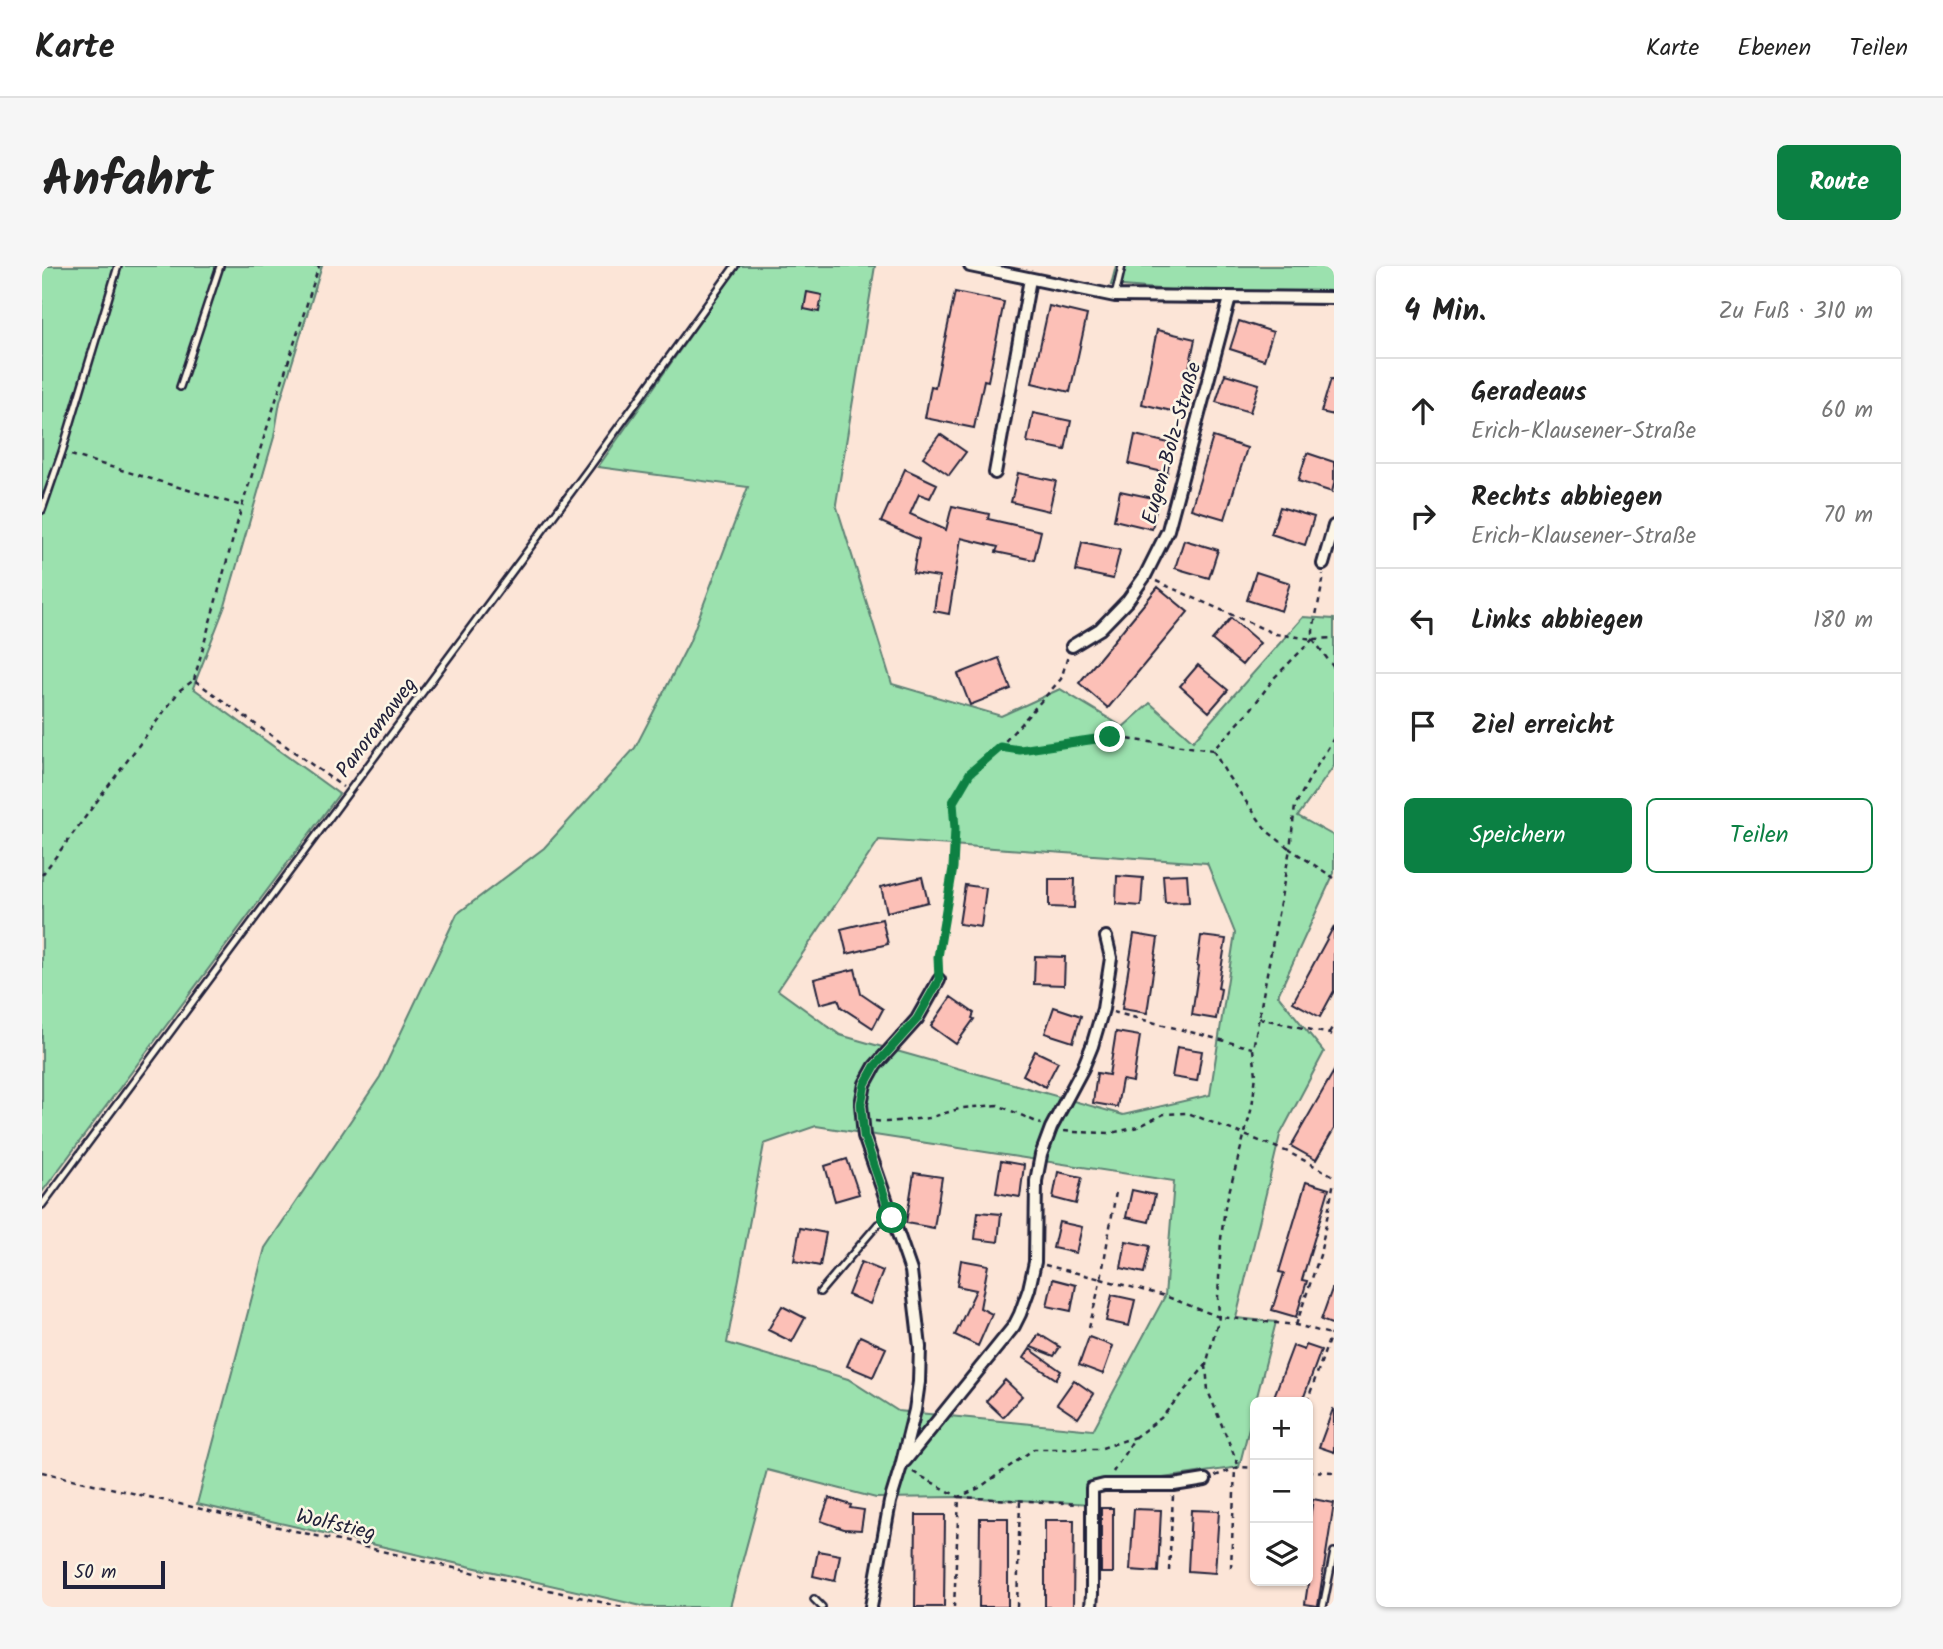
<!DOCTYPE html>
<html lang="de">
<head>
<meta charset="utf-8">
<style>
  :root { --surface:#fff; --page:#f6f6f6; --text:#222; --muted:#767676; --line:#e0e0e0; --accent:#0b8043 }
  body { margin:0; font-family:Kalam,sans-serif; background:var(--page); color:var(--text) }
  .controls { position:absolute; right:21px; bottom:21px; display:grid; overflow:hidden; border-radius:10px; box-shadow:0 2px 5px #0004 }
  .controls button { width:63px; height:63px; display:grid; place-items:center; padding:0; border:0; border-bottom:2px solid var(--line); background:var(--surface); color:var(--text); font:35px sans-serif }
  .scale { position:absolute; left:21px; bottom:18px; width:102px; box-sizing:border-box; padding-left:7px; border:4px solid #22223b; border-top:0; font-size:19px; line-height:24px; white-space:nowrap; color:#22223b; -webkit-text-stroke:5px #fcf5e5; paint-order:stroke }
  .stop { position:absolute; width:21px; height:21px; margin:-16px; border:5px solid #0b8043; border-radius:50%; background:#fff }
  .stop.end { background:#0b8043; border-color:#fff; box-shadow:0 2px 7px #0008 }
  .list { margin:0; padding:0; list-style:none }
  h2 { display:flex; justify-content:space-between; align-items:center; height:91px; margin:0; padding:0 28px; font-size:30px }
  h2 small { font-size:23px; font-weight:400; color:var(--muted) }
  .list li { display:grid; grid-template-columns:46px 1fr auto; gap:21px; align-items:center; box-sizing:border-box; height:105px; padding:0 28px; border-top:2px solid var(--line) }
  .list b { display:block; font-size:26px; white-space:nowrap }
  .list p { margin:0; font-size:23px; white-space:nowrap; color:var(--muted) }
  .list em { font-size:23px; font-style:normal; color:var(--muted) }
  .actions { display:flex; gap:14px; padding:21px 28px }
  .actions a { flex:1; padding:16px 0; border:2px solid var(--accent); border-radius:10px; text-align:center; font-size:24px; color:var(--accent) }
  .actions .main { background:var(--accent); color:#fff }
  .icon { flex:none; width:38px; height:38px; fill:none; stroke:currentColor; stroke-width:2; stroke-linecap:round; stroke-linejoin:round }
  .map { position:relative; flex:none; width:1292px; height:1341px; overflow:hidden; border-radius:10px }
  header { display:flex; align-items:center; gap:42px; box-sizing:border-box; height:98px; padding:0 35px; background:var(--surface); border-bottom:2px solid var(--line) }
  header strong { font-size:33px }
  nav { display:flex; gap:38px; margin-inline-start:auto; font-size:24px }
  .intro { display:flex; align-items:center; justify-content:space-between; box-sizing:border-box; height:168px; padding:0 42px }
  h1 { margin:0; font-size:49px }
  .button { padding:18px 32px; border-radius:10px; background:var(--accent); color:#fff; font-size:24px; font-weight:700 }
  main { display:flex; gap:42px; padding:0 42px }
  aside { flex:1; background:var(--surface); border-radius:10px; box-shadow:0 2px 5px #0004 }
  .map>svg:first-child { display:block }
</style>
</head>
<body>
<header>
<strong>Karte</strong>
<nav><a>Karte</a><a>Ebenen</a><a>Teilen</a></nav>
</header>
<div class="intro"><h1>Anfahrt</h1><a class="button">Route</a></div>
<main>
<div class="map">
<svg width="1292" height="1341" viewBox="0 0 1292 1341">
  <rect width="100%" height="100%" fill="#fce5d7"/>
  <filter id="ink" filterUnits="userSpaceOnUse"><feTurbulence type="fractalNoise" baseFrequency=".0143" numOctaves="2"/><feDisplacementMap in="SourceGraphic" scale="14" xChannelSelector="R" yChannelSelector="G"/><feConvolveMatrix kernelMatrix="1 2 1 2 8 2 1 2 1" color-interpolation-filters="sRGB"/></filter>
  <g filter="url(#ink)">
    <!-- green -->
    <path fill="#9be1ae" stroke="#5e8274" stroke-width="2" fill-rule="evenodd" d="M0 0H280L238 136 232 171 183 340 151 422 297 528 0 926Z
      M697 0H833L794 238 850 418 959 450 1018 423 1081 461 1108 437 1151 475 1261 351 1292 353V500L1256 550 1292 570V607L1236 729 1282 786 1238 869 1194 1052 1234 1056 1197 1201 1051 1222V1238L917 1231 834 1232 725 1204 688 1341H604L155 1238 223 982 338 811 415 648 502 582 593 482 647 377 706 221 556 201ZM837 574 1165 597 1193 667 1168 829 1081 849 798 769 736 724ZM774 860 1132 915 1123 1030 1051 1164 856 1145 806 1113 685 1077 722 878Z
      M1074 0H1292V27L1188 29 1069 19Z"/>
    <!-- building -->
    <path fill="#fcc0b7" stroke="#22223b" stroke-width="2" d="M765 26 780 29 777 46 762 43Z
      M913 26 962 36 946 115 942 114 932 162 883 152 889 120 893 121Z
      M1007 40 1045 49 1028 126 990 117Z
      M1197 55 1231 66 1222 94 1188 83Z
      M1115 64 1153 73 1138 147 1100 138Z
      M1183 108 1217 118 1208 146 1174 136Z
      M1289 113H1292V149L1279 146Z
      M991 147 1029 155 1023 184 985 176Z
      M898 168 924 186 907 209 881 191Z
      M1093 169 1131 178 1125 207 1087 198Z
      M1171 171 1205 182 1183 253 1149 243Z
      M1265 187 1292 196V218L1290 226 1256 215Z
      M863 203 895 218 888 232 877 228 868 248 904 264 910 240 947 248 946 253 999 265 992 294 954 286 956 281 919 272 907 348 892 345 897 311 871 307 877 273 839 256Z
      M976 207 1014 215 1007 245 969 236Z
      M1078 225 1116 233 1110 263 1072 254Z
      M1238 241 1272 251 1263 279 1229 268Z
      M1142 274 1176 284 1167 312 1133 302Z
      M1040 276 1078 284 1071 313 1034 305Z
      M1214 306 1248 317 1239 345 1205 334Z
      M1116 321 1146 346 1066 442 1037 417Z
      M1189 352 1218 377 1200 399 1170 374Z
      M957 392 969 423 928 439 916 408Z
      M1156 399 1186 424 1167 446 1138 420Z
      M1145 608 1147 636 1123 637 1121 609Z
      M1075 610 1101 612 1099 640 1074 638Z
      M880 611 886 636 845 646 839 621Z
      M1007 613H1033L1032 642 1007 641Z
      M923 619 944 622 939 661 917 658Z
      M840 653 846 678 805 688 799 663Z
      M1292 660V725L1278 751 1251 736Z
      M1092 668 1116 672 1105 747 1080 743Z
      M1159 670 1184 673 1176 722 1179 723 1174 753 1150 749 1157 700 1155 699Z
      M993 690 1023 691 1022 719 992 718Z
      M813 703 819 728 841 743 831 762 799 741 796 733 778 738 772 713Z
      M909 731 932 747 930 752 932 753 914 778 889 760Z
      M1012 741 1039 750 1031 776 1003 767Z
      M1074 766 1098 770 1091 816 1080 814 1075 841 1051 837 1055 807 1067 809Z
      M1135 781 1160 785 1155 815 1130 811Z
      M993 785 1016 796 1003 821 981 809Z
      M1292 805V863L1274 894 1249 880Z
      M805 893 817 928 793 935 783 900Z
      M959 895 982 899 978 931 954 927Z
      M1016 906 1040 911 1034 938 1011 932Z
      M872 907 900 911 892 962 864 957Z
      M1264 916 1287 923 1260 1014 1265 1015 1254 1051 1230 1044 1242 1007 1237 1006Z
      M1090 924 1113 929 1107 956 1084 951Z
      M936 946 959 948 956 976 933 973Z
      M1017 956 1040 961 1034 987 1011 982Z
      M758 962 784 967 778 1000 752 995Z
      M1084 975 1108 980 1102 1007 1079 1002Z
      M919 994 946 999 938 1042 950 1048 936 1080 913 1069 934 1024 915 1020Z
      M819 996 841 1005 828 1038 806 1029Z
      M1011 1013 1034 1019 1029 1045 1005 1040Z
      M1290 1023H1292V1059L1279 1054Z
      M1070 1029 1093 1034 1087 1060 1064 1055Z
      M740 1040 763 1052 750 1076 726 1064Z
      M997 1068 1018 1081 1012 1090 989 1081Z
      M818 1070 844 1082 831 1111 805 1100Z
      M1047 1071 1071 1080 1061 1108 1037 1099Z
      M1264 1079 1279 1084 1260 1136H1230L1251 1080 1262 1084Z
      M988 1083 1019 1105 1014 1113 982 1092Z
      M963 1114 980 1130 961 1151 944 1135Z
      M1032 1114 1052 1128 1036 1152 1015 1138Z
      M1291 1143 1292 1144V1186L1277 1181Z
      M787 1232 809 1239 808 1242 822 1244 819 1264 802 1263 779 1255Z
      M1271 1233 1292 1237 1276 1340 1263 1338 1268 1304H1266V1264Z
      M1059 1242H1071V1307H1059Z
      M1092 1243 1119 1244 1116 1306 1088 1304Z
      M1149 1244 1177 1245 1173 1307 1146 1305Z
      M874 1249H903L902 1341H873Z
      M938 1252H966V1341H937Z
      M1003 1254H1032L1031 1341H1003Z
      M776 1285 798 1289 793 1315 771 1310Z"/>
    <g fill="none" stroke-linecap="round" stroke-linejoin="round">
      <!-- service casing -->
      <g stroke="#22223b" stroke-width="10">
        <path id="service" d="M1073 30 1080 0
          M138 121 178 0
          M0 244 20 186 76 0
          M0 939 547 202 693 0
          M778 1026 836 958 850 952
          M772 1333 780 1341
          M1281 1341 1292 1286"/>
      </g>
      <!-- minor casing -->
      <g stroke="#22223b" stroke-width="16">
        <path id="minor" d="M928 0 1073 30 1292 32
          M953 207 988 13
          M1281 298 1292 260
          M1030 380 1058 363 1086 334 1103 310 1126 264 1188 32
          M863 1195 972 1060 978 1048 987 1023 993 996 994 915 999 889 1009 862 1041 802 1050 780 1061 743 1069 692 1064 671
          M829 1341 848 1236 859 1200 873 1144 877 1116 878 1081 869 1005 822 870 819 838 823 818 833 800 875 753 897 714
          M1049 1341 1050 1328V1222L1062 1219H1132L1163 1214"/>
      </g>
      <!-- path -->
      <path stroke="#22223b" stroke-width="2.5" stroke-dasharray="5 5" stroke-linecap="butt" d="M29 189 200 240
        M1114 315 1233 368 1271 373 1292 372
        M1271 373 1292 402
        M152 414 200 240 277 0
        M1292 472 1270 508 1253 540 1248 583 1292 612
        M958 481 978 484 1068 471 1171 484 1207 446 1232 412 1271 373V364L1281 315V308
        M0 609 138 424 152 414 301 521
        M897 703 896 691 911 602 913 563 911 535 928 507 958 481 1019 413 1026 390
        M1071 746 1210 782
        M1217 752 1292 769
        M1287 767 1292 758
        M833 855 844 856 887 852 920 842 956 839 999 858
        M1022 865 1031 866 1069 867 1096 861 1122 848 1146 847 1246 886 1292 910
        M1003 999 1059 1013 1074 926
        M1254 1059 1278 989 1292 915
        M1047 1062 1059 1013 1123 1030 1177 1051 1254 1059 1292 1069
        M1164 1099 1166 1125 1197 1201
        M1265 1136 1289 1068
        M1266 1205 1292 1206
        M0 1206 580 1341
        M871 1206 917 1231 937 1222 992 1183H1057L1093 1171
        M1071 1206 1093 1171 1119 1152 1164 1099 1177 1051 1176 1031 1179 973 1183 941 1210 841 1214 809 1211 783 1248 583 1225 565 1185 509 1171 484
        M1173 1210 1197 1201 1213 1202
        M1189 1302 1193 1202
        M1127 1305 1131 1230
        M912 1341 917 1231 1037 1238
        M975 1341 978 1234"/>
      <!-- service -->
      <use href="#service" stroke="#fcf5e5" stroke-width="5"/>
      <!-- minor -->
      <use href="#minor" stroke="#fcf5e5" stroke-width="10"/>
    </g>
  </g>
  <g fill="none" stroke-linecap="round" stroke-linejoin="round" filter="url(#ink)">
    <!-- route -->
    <path stroke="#0b8043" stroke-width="9" d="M850 952 822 870 819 838 823 818 833 800 875 753 897 714 896 691 911 602 913 563 911 536 928 507 958 481 978 484 1068 471"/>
  </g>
  <g text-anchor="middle" stroke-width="5" stroke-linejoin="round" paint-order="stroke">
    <!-- street labels -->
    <g font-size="21" fill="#22223b" stroke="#fcf5e5">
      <text transform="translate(1129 177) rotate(-74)" y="7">Eugen-Bolz-Straße</text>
      <text transform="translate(334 461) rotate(-53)" y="7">Panoramaweg</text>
      <text transform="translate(294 1258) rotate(13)" y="7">Wolfstieg</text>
    </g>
  </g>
</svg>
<div class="controls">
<button>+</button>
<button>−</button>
<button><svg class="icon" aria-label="layers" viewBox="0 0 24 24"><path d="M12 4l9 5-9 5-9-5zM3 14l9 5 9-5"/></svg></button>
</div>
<div class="scale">50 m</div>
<div class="stop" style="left:850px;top:952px"></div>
<div class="stop end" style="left:1068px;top:471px"></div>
</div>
<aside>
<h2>4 Min.<small>Zu Fuß · 310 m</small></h2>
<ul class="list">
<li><svg class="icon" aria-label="ahead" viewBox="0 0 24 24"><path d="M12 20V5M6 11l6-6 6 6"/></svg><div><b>Geradeaus</b><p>Erich-Klausener-Straße</p></div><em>60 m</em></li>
<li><svg class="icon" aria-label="right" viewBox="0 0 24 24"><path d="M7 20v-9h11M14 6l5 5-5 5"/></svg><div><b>Rechts abbiegen</b><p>Erich-Klausener-Straße</p></div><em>70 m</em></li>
<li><svg class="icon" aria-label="left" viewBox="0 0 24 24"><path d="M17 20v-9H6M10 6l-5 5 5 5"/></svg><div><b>Links abbiegen</b></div><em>180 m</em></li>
<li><svg class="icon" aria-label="arrive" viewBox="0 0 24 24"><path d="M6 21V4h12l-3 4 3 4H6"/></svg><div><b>Ziel erreicht</b></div></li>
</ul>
<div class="actions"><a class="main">Speichern</a><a>Teilen</a></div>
</aside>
</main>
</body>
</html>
